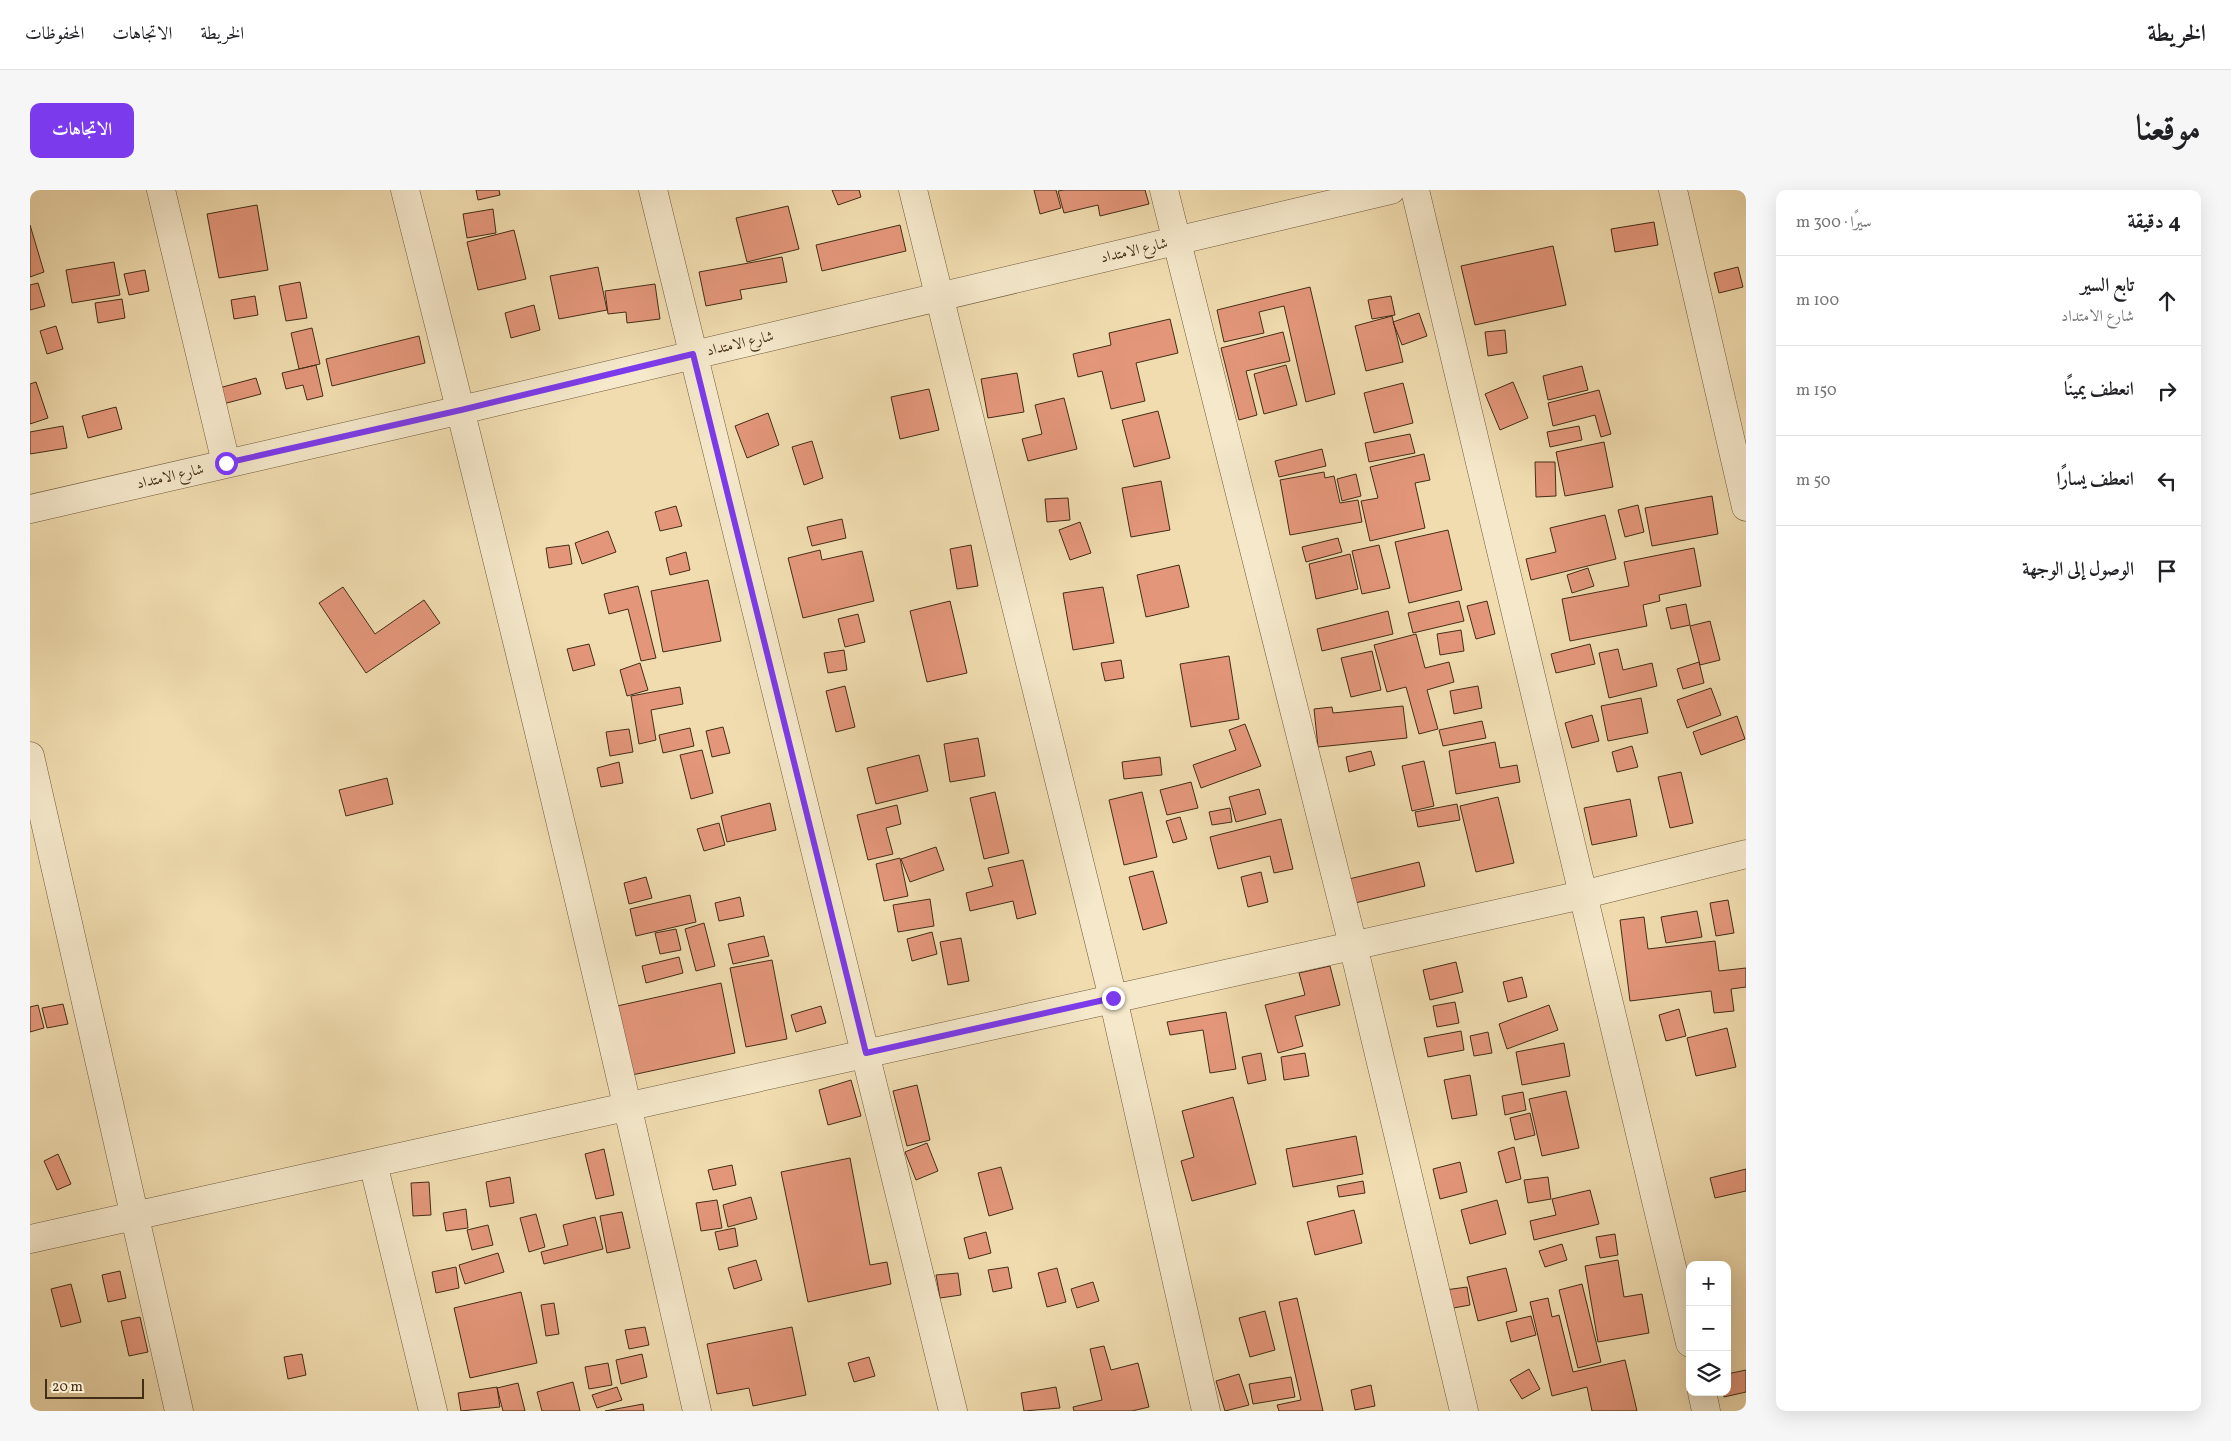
<!DOCTYPE html>
<html lang="ar">
<head>
<meta charset="utf-8">
<style>
  :root { --surface:#fff; --page:#f6f6f6; --text:#202124; --muted:#757577; --line:#e0e0e0; --accent:#7c3aed }
  body { margin:0; font-family:Vollkorn,Amiri,serif; background:var(--page); color:var(--text); direction:rtl }
  .controls { position:absolute; right:15px; bottom:15px; display:grid; overflow:hidden; border-radius:10px; box-shadow:0 5px 20px #0002 }
  .controls button { width:45px; height:45px; display:grid; place-items:center; padding:0; border:0; border-bottom:1px solid var(--line); background:var(--surface); color:var(--text); font:25px sans-serif }
  .scale { position:absolute; left:15px; bottom:12px; width:99px; box-sizing:border-box; padding-left:5px; border:2px solid #442d16; border-top:0; font-size:14px; line-height:18px; white-space:nowrap; color:#442d16; -webkit-text-stroke:4px #f5e8cb; paint-order:stroke }
  .stop { position:absolute; width:15px; height:15px; margin:-11px; border:4px solid #7c3aed; border-radius:50%; background:#fff }
  .stop.end { background:#7c3aed; border-color:#fff; box-shadow:0 1px 5px #0008 }
  .list { margin:0; padding:0; list-style:none }
  h2 { display:flex; justify-content:space-between; align-items:center; height:65px; margin:0; padding:0 20px; font-size:21px }
  h2 small { font-size:16px; font-weight:400; color:var(--muted) }
  .list li { display:grid; grid-template-columns:32px 1fr auto; gap:15px; align-items:center; box-sizing:border-box; height:90px; padding:0 20px; border-top:1px solid var(--line) }
  .list b { display:block; font-size:19px; white-space:nowrap }
  .list p { margin:0; font-size:16px; white-space:nowrap; color:var(--muted) }
  .list em { font-size:16px; font-style:normal; color:var(--muted) }
  .icon { flex:none; width:28px; height:28px; fill:none; stroke:currentColor; stroke-width:2; stroke-linecap:round; stroke-linejoin:round }
  .map { position:relative; flex:none; width:1716px; height:1221px; overflow:hidden; direction:ltr; border-radius:10px }
  header { display:flex; align-items:center; gap:30px; box-sizing:border-box; height:70px; padding:0 25px; background:var(--surface); border-bottom:1px solid var(--line) }
  header strong { font-size:24px }
  nav { display:flex; gap:28px; margin-inline-start:auto; font-size:18px }
  .intro { display:flex; align-items:center; justify-content:space-between; box-sizing:border-box; height:120px; padding:0 30px }
  h1 { margin:0; font-size:35px }
  .button { padding:12px 22px; border-radius:10px; background:var(--accent); color:#fff; font-size:18px; font-weight:700 }
  main { display:flex; gap:30px; padding:0 30px }
  aside { flex:1; background:var(--surface); border-radius:10px; box-shadow:0 5px 20px #0002 }
  .map>svg:first-child { display:block }
</style>
</head>
<body>
<header>
<strong>الخريطة</strong>
<nav><a>الخريطة</a><a>الاتجاهات</a><a>المحفوظات</a></nav>
</header>
<div class="intro"><h1>موقعنا</h1><a class="button">الاتجاهات</a></div>
<main>
<aside>
<h2>4 دقيقة<small>سيرًا · 300 m</small></h2>
<ul class="list">
<li><svg class="icon" aria-label="ahead" viewBox="0 0 24 24"><path d="M12 20V5M6 11l6-6 6 6"/></svg><div><b>تابع السير</b><p>شارع الامتداد</p></div><em>100 m</em></li>
<li><svg class="icon" aria-label="right" viewBox="0 0 24 24"><path d="M7 20v-9h11M14 6l5 5-5 5"/></svg><div><b>انعطف يمينًا</b></div><em>150 m</em></li>
<li><svg class="icon" aria-label="left" viewBox="0 0 24 24"><path d="M17 20v-9H6M10 6l-5 5 5 5"/></svg><div><b>انعطف يسارًا</b></div><em>50 m</em></li>
<li><svg class="icon" aria-label="arrive" viewBox="0 0 24 24"><path d="M6 21V4h12l-3 4 3 4H6"/></svg><div><b>الوصول إلى الوجهة</b></div></li>
</ul>
</aside>
<div class="map">
<svg width="1716" height="1221" viewBox="0 0 1716 1221">
  <rect width="100%" height="100%" fill="#f0dcaf"/>
  <filter id="stains"><feTurbulence type="fractalNoise" baseFrequency=".004" numOctaves="4"/><feColorMatrix values="0 0 0 0 .2 0 0 0 0 .09 0 0 0 0 .02 0 0 0 .5 -.17"/></filter>
  <radialGradient id="worn" r=".72"><stop offset=".6" stop-color="#630" stop-opacity="0"/><stop offset="1" stop-color="#630" stop-opacity=".3"/></radialGradient>
  <!-- building -->
  <path fill="#e3967a" stroke="#442d16" d="M446 0H469L470 5 448 10Z
    M802 0H829L831 7 808 15Z
    M1004 0H1026L1031 18 1010 24Z
    M1034 0H1115L1119 14 1070 26 1068 15 1034 23 1028 1Z
    M227 15 238 80 189 88 177 24Z
    M758 16 769 59 717 72 706 28Z
    M463 19 466 43 437 48 433 24Z
    M1624 32 1628 55 1585 62 1581 39Z
    M0 35 14 82 0 87Z
    M870 35 876 61 792 81 786 55Z
    M484 40 496 89 448 100 437 52Z
    M1523 56 1536 115 1445 135 1431 76Z
    M752 67 757 92 710 100 712 109 676 116 669 82Z
    M84 72 90 105 42 113 36 80Z
    M568 77 577 120 529 129 520 86Z
    M1708 77 1713 97 1689 103 1684 83Z
    M115 80 119 101 99 105 94 84Z
    M270 92 277 128 256 131 249 96Z
    M8 93 15 116 0 120V95Z
    M625 94 630 129 597 133 596 122 578 124 575 101Z
    M1280 97 1305 204 1276 212 1254 116 1229 122 1234 143 1194 152 1187 120Z
    M225 106 228 125 204 129 201 110Z
    M1361 106 1365 125 1342 129 1338 110Z
    M92 109 95 128 68 133 65 113Z
    M504 115 510 140 481 148 475 123Z
    M1389 123 1397 146 1372 155 1363 132Z
    M1362 126 1373 172 1336 181 1325 136Z
    M1140 129 1148 163 1106 173 1115 211 1081 219 1072 181 1048 187 1043 164 1081 155 1079 143Z
    M26 136 33 159 17 164 10 141Z
    M282 138 290 174 269 179 261 143Z
    M1475 140 1477 163 1458 166 1455 142Z
    M1253 142 1260 171 1216 181 1227 225 1209 230 1191 158Z
    M389 146 395 173 302 196 296 169Z
    M286 175 293 206 277 210 273 195 256 199 252 183Z
    M1256 175 1267 215 1234 224 1224 184Z
    M1552 176 1558 200 1518 210 1513 186Z
    M987 183 994 222 958 228 951 189Z
    M226 188 231 204 193 214 189 198Z
    M6 192 18 228 0 234V194Z
    M1483 192 1498 228 1470 240 1455 204Z
    M1373 193 1383 233 1344 243 1334 203Z
    M899 199 909 240 870 249 861 207Z
    M1569 200 1581 244 1571 247 1565 225 1523 236 1518 213Z
    M1034 208 1047 259 998 271 992 249 1012 244 1005 215Z
    M86 217 92 239 58 248 52 226Z
    M1128 221 1140 268 1104 277 1092 230Z
    M738 223 749 255 717 268 705 236Z
    M33 236 37 258 0 264V242Z
    M1549 236 1552 250 1520 257 1517 242Z
    M1380 244 1385 263 1339 272 1335 253Z
    M782 251 793 288 774 295 762 257Z
    M1574 252 1583 297 1535 306 1526 262Z
    M1292 259 1296 276 1249 287 1245 271Z
    M1394 264 1400 290 1385 293 1395 338 1340 351 1331 311 1348 308 1340 277Z
    M1505 272H1525L1526 306 1506 307Z
    M1294 282 1295 288 1304 286 1310 313 1328 310 1332 332 1260 345 1250 290Z
    M1326 284 1331 306 1312 311 1307 289Z
    M1131 291 1140 340 1101 347 1092 298Z
    M1682 306 1688 344 1622 356 1615 318Z
    M1038 308 1040 330 1017 332 1015 309Z
    M1608 315 1614 342 1595 347 1588 320Z
    M646 316 652 336 630 341 625 322Z
    M1575 325 1586 369 1501 390 1496 369 1526 362 1520 338Z
    M812 329 816 348 782 356 777 337Z
    M1050 332 1061 363 1040 370 1029 340Z
    M1418 340 1432 400 1379 413 1365 352Z
    M578 341 586 362 552 374 545 353Z
    M1308 348 1312 362 1276 372 1272 357Z
    M539 355 542 374 519 378 516 358Z
    M941 355 948 396 927 399 920 359Z
    M1349 355 1360 398 1332 404 1322 361Z
    M1664 358 1671 396 1629 405 1630 411 1613 415 1617 436 1540 451 1532 409 1599 396 1594 372Z
    M790 360 792 370 832 361 844 411 773 428 758 368Z
    M656 362 660 380 640 385 636 368Z
    M1320 364 1328 399 1286 409 1279 374Z
    M1149 375 1159 417 1116 427 1107 385Z
    M1558 378 1564 396 1542 403 1537 385Z
    M678 390 691 451 633 462 621 401Z
    M608 396 626 468 611 471 598 419 579 424 574 404Z
    M313 397 345 444 394 410 410 433 336 483 289 413Z
    M1073 397 1084 453 1043 460 1033 403Z
    M920 411 937 483 897 492 880 421Z
    M1429 411 1434 431 1383 443 1378 423Z
    M1457 411 1465 444 1446 449 1437 416Z
    M1656 414 1660 435 1641 439 1636 418Z
    M1358 421 1363 444 1292 461 1287 439Z
    M828 424 835 452 815 457 808 429Z
    M1680 431 1690 470 1670 475 1660 436Z
    M1431 440 1434 461 1410 465 1407 444Z
    M1386 444 1395 478 1419 472 1424 492 1397 500 1408 539 1389 544 1376 497 1357 502 1344 455Z
    M559 454 565 475 543 481 537 459Z
    M1560 454 1565 474 1526 483 1521 464Z
    M1588 459 1593 480 1622 473 1627 496 1579 508 1569 463Z
    M814 460 817 480 798 483 794 463Z
    M1342 461 1351 500 1321 507 1311 468Z
    M1199 466 1209 529 1161 537 1150 474Z
    M1091 470 1094 488 1075 491 1071 473Z
    M1669 472 1674 493 1653 499 1647 479Z
    M610 473 618 500 597 506 590 480Z
    M815 496 825 537 806 542 796 501Z
    M1448 496 1452 518 1424 524 1420 501Z
    M650 497 653 514 621 520 626 550 609 554 601 506Z
    M1681 498 1691 525 1657 538 1647 510Z
    M1611 508 1618 543 1578 551 1571 516Z
    M1373 516 1377 548 1288 557 1284 519 1302 517 1303 523Z
    M1562 525 1569 551 1542 558 1535 533Z
    M1707 526 1715 549 1671 565 1663 542Z
    M1452 531 1456 548 1413 556 1409 540Z
    M1215 534 1231 576 1171 598 1163 575 1206 560 1199 540Z
    M693 537 700 563 682 567 676 541Z
    M660 538 664 556 633 563 629 545Z
    M599 539 603 562 580 566 576 542Z
    M948 548 955 586 920 592 914 554Z
    M1465 552 1470 578 1487 575 1490 592 1426 604 1419 561Z
    M1602 556 1608 577 1587 582 1582 562Z
    M672 560 683 603 661 609 650 565Z
    M1341 561 1345 575 1319 582 1316 567Z
    M889 565 898 601 846 614 837 578Z
    M1130 567 1132 585 1094 589 1092 572Z
    M1394 571 1404 616 1382 621 1372 576Z
    M589 572 593 593 571 597 567 578Z
    M1651 582 1663 633 1640 638 1628 587Z
    M357 588 363 614 316 626 309 600Z
    M1161 592 1168 618 1137 625 1130 600Z
    M1229 599 1236 624 1206 632 1199 607Z
    M965 602 979 663 954 669 940 608Z
    M1112 602 1127 667 1094 675 1079 610Z
    M1468 607 1484 673 1446 682 1430 616Z
    M1600 609 1607 646 1562 655 1554 618Z
    M740 613 746 640 697 652 691 626Z
    M1427 614 1430 630 1388 637 1385 622Z
    M867 615 871 634 856 638 863 664 838 670 827 625Z
    M1200 618 1202 632 1182 635 1179 622Z
    M1150 627 1157 649 1143 653 1136 631Z
    M1251 629 1263 679 1244 683 1240 666 1188 679 1180 647Z
    M689 633 695 655 674 661 667 639Z
    M906 657 914 680 880 692 871 669Z
    M870 668 878 706 854 711 846 674Z
    M993 670 1006 724 987 729 983 711 940 721 936 703 963 696 958 678Z
    M1389 672 1395 696 1325 713 1319 689Z
    M1123 681 1137 733 1113 740 1099 687Z
    M1231 682 1238 712 1218 717 1211 687Z
    M616 687 622 708 599 714 594 693Z
    M660 705 666 732 606 746 600 719Z
    M710 707 714 726 689 731 685 713Z
    M900 709 904 736 868 742 863 715Z
    M1698 710 1704 743 1686 746 1680 713Z
    M1667 721 1672 747 1636 753 1631 727Z
    M1614 727 1618 759 1685 751 1689 781 1716 778V797L1701 799 1704 821 1684 823 1681 801 1600 811 1590 730Z
    M674 733 685 776 666 781 655 739Z
    M646 739 651 760 630 764 625 743Z
    M902 742 907 764 882 771 877 749Z
    M734 746 739 766 703 774 698 754Z
    M931 748 939 791 918 795 910 752Z
    M649 767 653 783 616 793 612 776Z
    M742 770 757 849 716 857 700 778Z
    M1426 772 1433 802 1400 810 1393 780Z
    M1300 776 1310 815 1265 826 1273 856 1248 863 1235 815 1275 805 1269 783Z
    M1492 787 1497 807 1478 812 1473 792Z
    M691 793 705 863 602 885 587 816Z
    M1425 812 1429 833 1407 837 1403 816Z
    M33 814 38 834 17 838 12 818Z
    M8 815 14 838 0 842V817Z
    M1519 815 1528 840 1477 859 1469 834Z
    M791 816 796 833 766 842 761 825Z
    M1649 819 1656 846 1636 851 1629 825Z
    M1196 822 1206 879 1180 883 1173 840 1140 845 1137 832Z
    M1697 838 1706 877 1666 886 1657 848Z
    M1431 841 1434 860 1398 867 1394 848Z
    M1458 842 1462 863 1444 866 1440 846Z
    M1534 853 1540 886 1492 895 1486 862Z
    M1231 863 1236 890 1218 894 1212 867Z
    M1275 863 1279 886 1254 890 1251 867Z
    M1440 885 1447 925 1422 929 1414 890Z
    M821 890 831 926 798 935 789 900Z
    M887 895 900 950 877 956 863 901Z
    M1536 901 1549 958 1512 966 1499 909Z
    M1493 902 1496 920 1475 925 1472 906Z
    M1203 907 1226 994 1162 1011 1151 971 1164 967 1152 921Z
    M1500 923 1505 945 1485 950 1480 928Z
    M1326 946 1333 984 1263 997 1256 959Z
    M897 953 908 981 886 990 875 962Z
    M1484 957 1491 989 1476 993 1468 962Z
    M574 959 584 1005 566 1009 555 964Z
    M28 964 41 994 27 1000 14 971Z
    M820 968 840 1075 857 1072 861 1094 778 1112 751 982Z
    M1430 972 1437 1002 1410 1009 1403 979Z
    M702 975 706 995 683 1000 678 980Z
    M971 977 983 1019 959 1026 948 983Z
    M1716 979V1001L1685 1008 1680 988Z
    M480 987 484 1013 460 1017 456 992Z
    M1518 987 1521 1009 1498 1013 1494 990Z
    M1333 991 1335 1003 1309 1007 1307 996Z
    M399 992 401 1025 383 1026 381 993Z
    M1560 1000 1569 1034 1504 1050 1500 1031 1526 1025 1522 1009Z
    M721 1007 727 1029 698 1037 693 1015Z
    M687 1010 692 1038 671 1041 666 1013Z
    M1467 1010 1476 1044 1440 1054 1431 1020Z
    M436 1019 438 1038 416 1041 413 1023Z
    M1324 1020 1332 1053 1285 1065 1277 1032Z
    M592 1022 600 1058 577 1063 570 1026Z
    M506 1024 515 1057 499 1062 490 1028Z
    M565 1027 573 1059 514 1074 511 1062 538 1055 533 1035Z
    M458 1035 463 1055 442 1060 437 1040Z
    M705 1038 708 1056 689 1060 685 1042Z
    M956 1042 961 1063 939 1069 934 1048Z
    M1585 1044 1588 1065 1570 1068 1566 1047Z
    M1532 1054 1537 1070 1515 1077 1509 1061Z
    M468 1063 474 1082 435 1094 429 1075Z
    M726 1070 732 1090 704 1099 698 1078Z
    M1588 1070 1594 1107 1612 1104 1619 1143 1568 1152 1555 1076Z
    M426 1077 429 1098 406 1103 402 1082Z
    M978 1077 982 1098 963 1102 958 1080Z
    M1027 1078 1036 1112 1017 1117 1008 1083Z
    M1476 1078 1487 1121 1448 1131 1437 1087Z
    M90 1081 96 1108 78 1112 72 1085Z
    M928 1083 931 1105 910 1108 906 1085Z
    M1063 1092 1069 1111 1047 1118 1041 1099Z
    M41 1094 51 1132 31 1137 21 1099Z
    M1552 1094 1571 1172 1548 1178 1529 1100Z
    M1437 1097 1440 1115 1418 1119 1415 1100Z
    M491 1102 507 1173 440 1188 424 1118Z
    M1267 1108 1293 1221H1249L1247 1215 1271 1210 1249 1112Z
    M1518 1108 1522 1127 1529 1125 1543 1182 1595 1170 1607 1221H1562L1557 1197 1522 1206 1500 1112Z
    M524 1113 529 1144 516 1146 511 1115Z
    M1235 1121 1245 1160 1220 1167 1209 1128Z
    M1501 1126 1506 1145 1481 1152 1476 1132Z
    M110 1127 118 1162 99 1166 91 1131Z
    M615 1137 619 1155 599 1159 595 1140Z
    M762 1137 776 1205 723 1216 719 1198 687 1204 677 1154Z
    M1074 1156 1081 1180 1108 1173 1119 1217 1102 1221H1044L1043 1217 1072 1210 1060 1159Z
    M272 1164 276 1185 258 1189 254 1167Z
    M612 1164 617 1187 591 1194 586 1170Z
    M839 1167 845 1186 824 1192 818 1173Z
    M578 1173 582 1195 559 1199 555 1177Z
    M1499 1179 1510 1199 1492 1209 1480 1190Z
    M1716 1180V1202L1694 1207 1693 1202H1697V1184Z
    M1209 1184 1219 1215 1195 1221 1186 1191Z
    M1261 1187 1265 1207 1223 1214 1219 1194Z
    M543 1192 550 1221H512L507 1202Z
    M488 1193 495 1221H473L467 1198Z
    M1341 1195 1345 1216 1325 1220 1321 1200Z
    M467 1197 470 1217 431 1221 428 1203Z
    M587 1197 592 1210 567 1218 562 1205Z
    M1026 1197 1030 1218 994 1221 991 1203Z
    M613 1214 614 1221H575Z"/>
  <g fill="none" stroke-linecap="round" stroke-linejoin="round">
    <!-- minor casing -->
    <g stroke="#6f593c" stroke-width="29">
      <path id="minor" d="M131 0 196 273
        M375 0C478 405 575 813 667 1221
        M623 0 923 1221
        M883 0 1083 808 1176 1221
        M1134 0 1323 755 1434 1221
        M1385 0 1660 1153
        M1643 0 1716 317
        M0 566 149 1221
        M343 973 403 1221
        M0 1049 1552 705 1716 664
        M1672 1202 1676 1221"/>
    </g>
    <!-- tertiary casing -->
    <g stroke="#6f593c" stroke-width="29">
      <path id="tertiary" d="M0 319 431 220 1361 0"/>
    </g>
    <!-- minor -->
    <use href="#minor" stroke="#f5e8cb" stroke-width="28"/>
    <!-- tertiary -->
    <use href="#tertiary" stroke="#f5e8cb" stroke-width="28"/>
  </g>
  <g fill="none" stroke-linecap="round" stroke-linejoin="round">
    <!-- route -->
    <path stroke="#7c3aed" stroke-width="6" d="M196 273 431 220 663 164 836 863 1083 808"/>
  </g>
  <g text-anchor="middle" stroke-width="4" stroke-linejoin="round" paint-order="stroke">
    <!-- street labels -->
    <g font-size="15" fill="#442d16" stroke="#f5e8cb">
      <text transform="translate(1104 60) rotate(-13)" y="5">شارع الامتداد</text>
      <text transform="translate(710 153) rotate(-13)" y="5">شارع الامتداد</text>
      <text transform="translate(140 286) rotate(-13)" y="5">شارع الامتداد</text>
    </g>
  </g>
  <rect width="100%" height="100%" filter="url(#stains)"/>
  <rect width="100%" height="100%" fill="url(#worn)"/>
</svg>
<div class="controls">
<button>+</button>
<button>−</button>
<button><svg class="icon" aria-label="layers" viewBox="0 0 24 24"><path d="M12 4l9 5-9 5-9-5zM3 14l9 5 9-5"/></svg></button>
</div>
<div class="scale">20 m</div>
<div class="stop" style="left:196px;top:273px"></div>
<div class="stop end" style="left:1083px;top:808px"></div>
</div>
</main>
</body>
</html>
